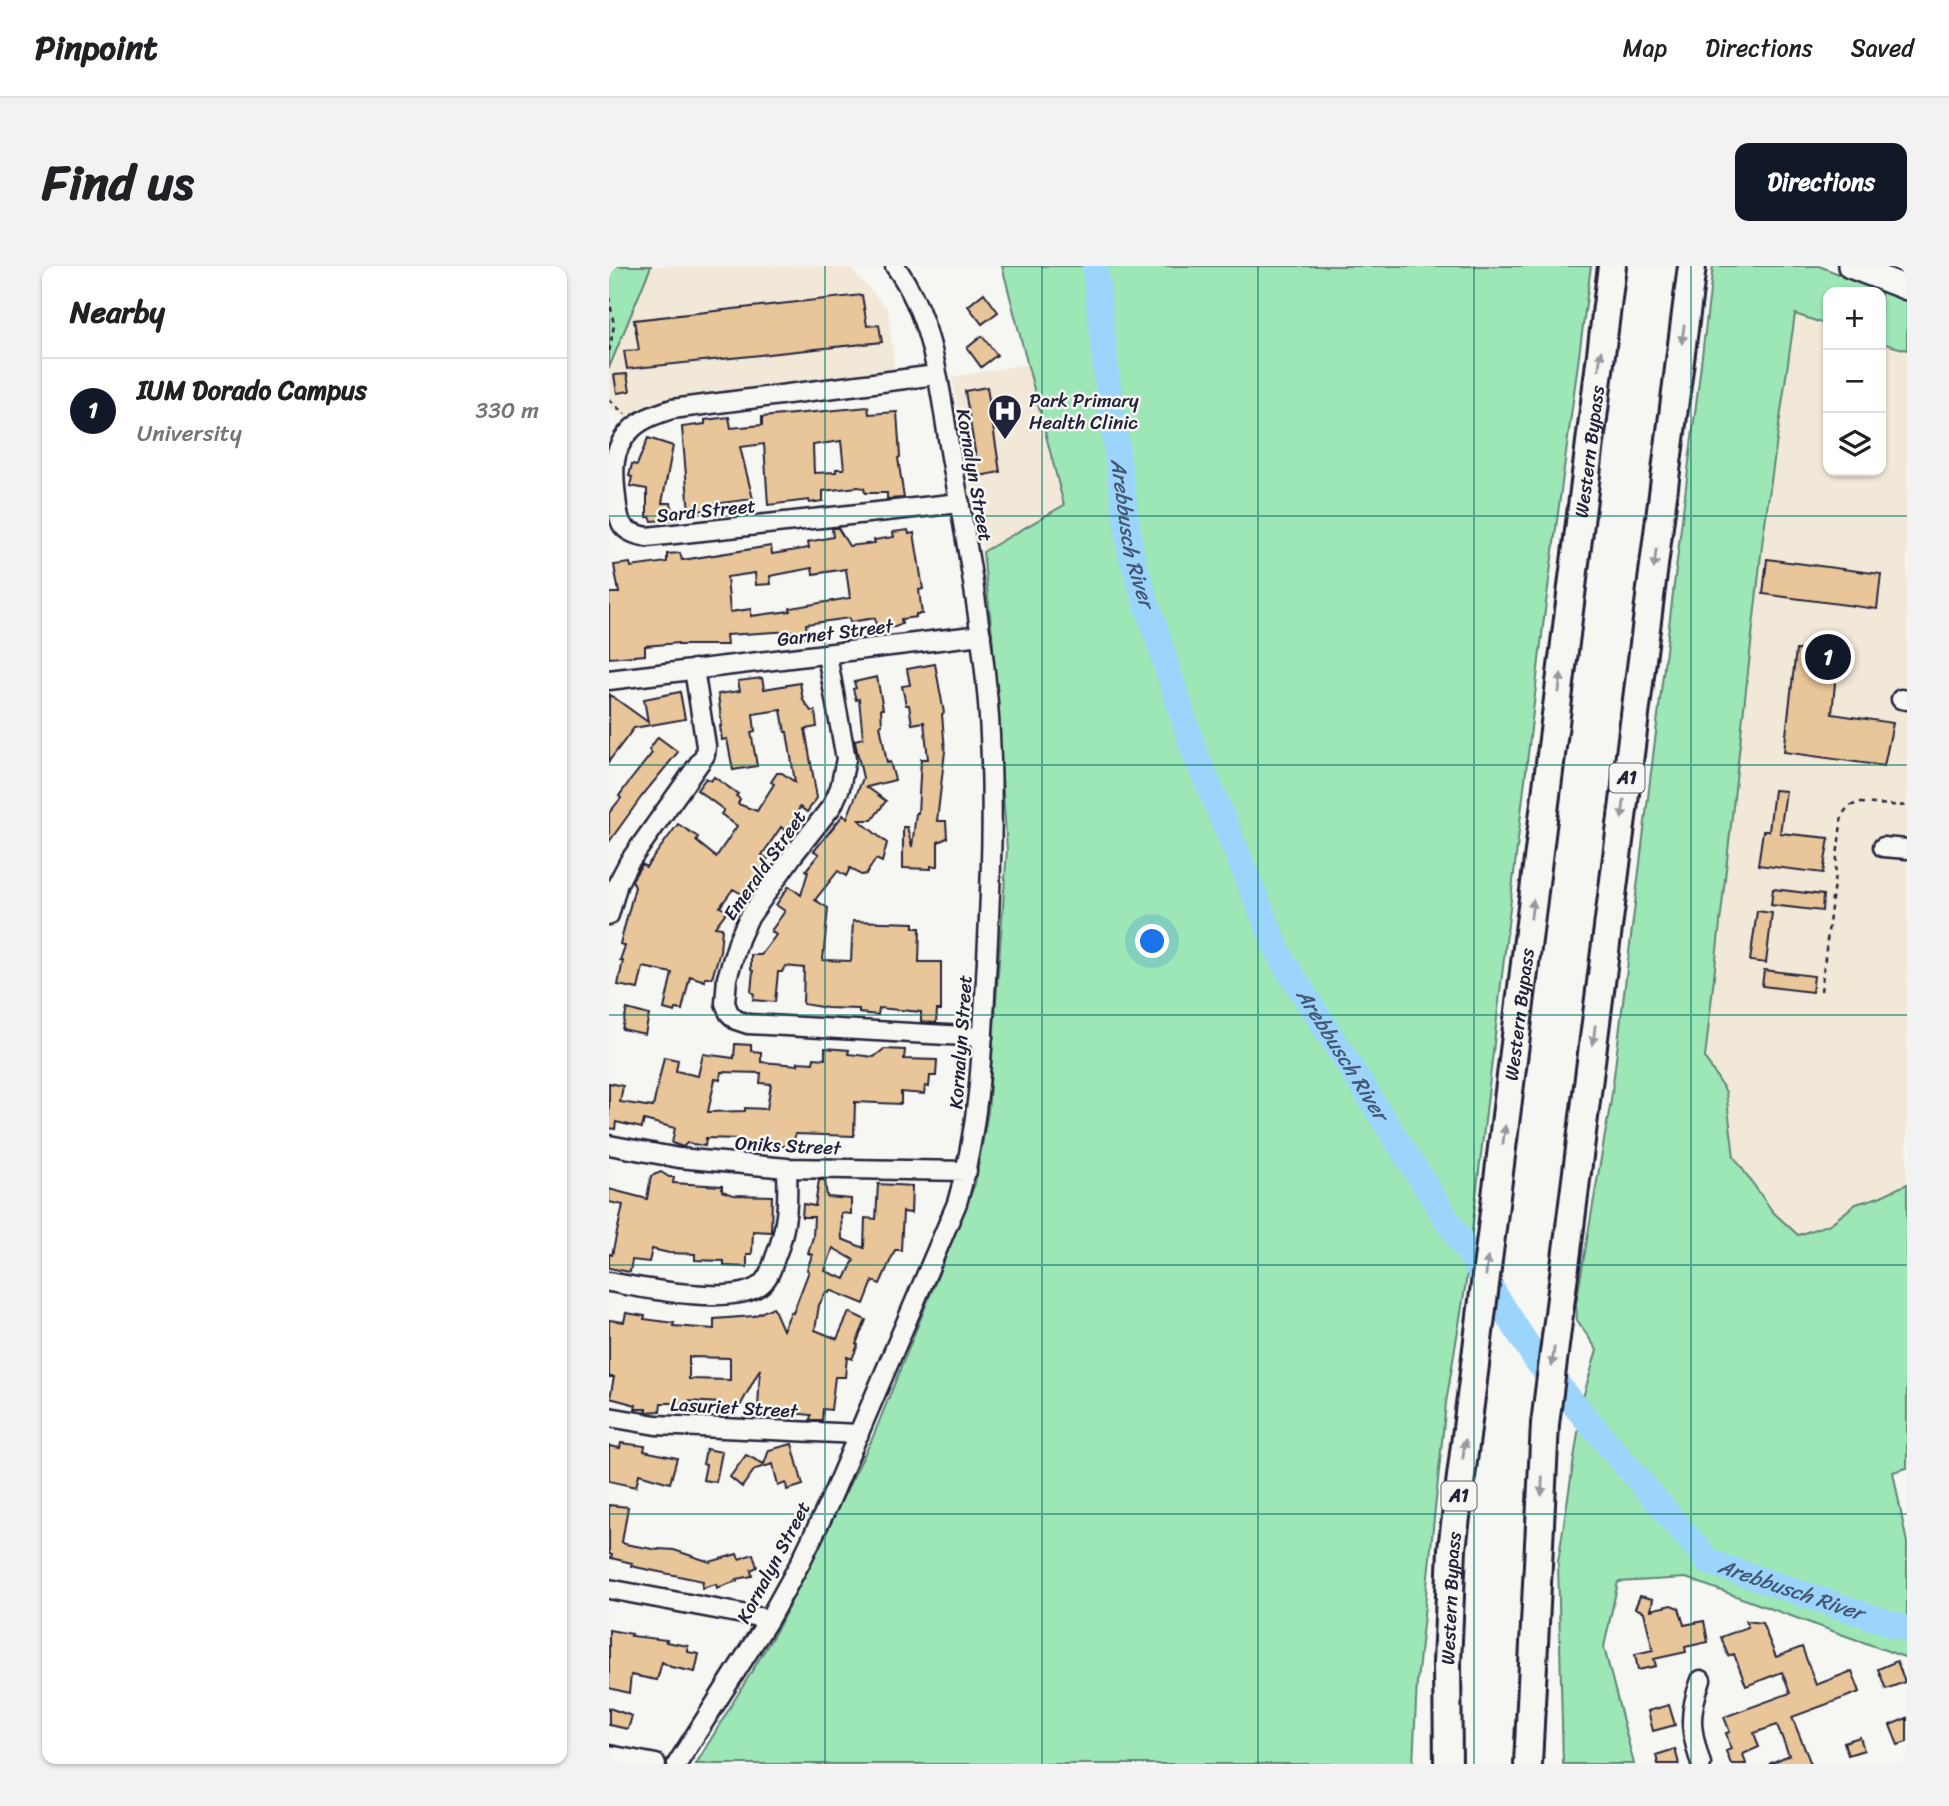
<!DOCTYPE html>
<html lang="en">
<head>
<meta charset="utf-8">
<style>
  :root { --surface:#fff; --page:#f2f2f2; --text:#202124; --muted:#757577; --line:#e0e0e0; --accent:#111827 }
  body { margin:0; font-family:Sriracha,sans-serif; background:var(--page); color:var(--text) }
  .controls { position:absolute; right:21px; top:21px; display:grid; overflow:hidden; border-radius:14px; box-shadow:0 2px 5px #0004 }
  .controls button { width:63px; height:63px; display:grid; place-items:center; padding:0; border:0; border-bottom:2px solid var(--line); background:var(--surface); color:var(--text); font:35px sans-serif }
  .you { position:absolute; left:544px; top:676px; width:24px; height:24px; margin:-18px; border:5px solid #fff; border-radius:50%; background:#1a73e8; box-shadow:0 0 0 10px #1a73e833 }
  .badge { display:grid; place-items:center; width:46px; height:46px; border-radius:50%; background:var(--accent); color:#fff; font-size:23px; font-weight:700 }
  .pin { position:absolute; translate:-50% -50%; border:4px solid #fff; box-shadow:0 2px 7px #0006 }
  .list { margin:0; padding:0; list-style:none }
  h2 { display:flex; justify-content:space-between; align-items:center; height:91px; margin:0; padding:0 28px; font-size:30px }
  h2 small { font-size:23px; font-weight:400; color:var(--muted) }
  .list li { display:grid; grid-template-columns:46px 1fr auto; gap:21px; align-items:center; box-sizing:border-box; height:105px; padding:0 28px; border-top:2px solid var(--line) }
  .list b { display:block; font-size:26px; white-space:nowrap }
  .list p { margin:0; font-size:23px; white-space:nowrap; color:var(--muted) }
  .list em { font-size:23px; font-style:normal; color:var(--muted) }
  .icon { flex:none; width:38px; height:38px; fill:none; stroke:currentColor; stroke-width:2; stroke-linecap:round; stroke-linejoin:round }
  .map { position:relative; flex:none; width:1298px; height:1498px; overflow:hidden; border-radius:14px }
  header { display:flex; align-items:center; gap:42px; box-sizing:border-box; height:98px; padding:0 35px; background:var(--surface); border-bottom:2px solid var(--line) }
  header strong { font-size:33px }
  nav { display:flex; gap:38px; margin-inline-start:auto; font-size:24px }
  .intro { display:flex; align-items:center; justify-content:space-between; box-sizing:border-box; height:168px; padding:0 42px }
  h1 { margin:0; font-size:49px }
  .button { padding:18px 32px; border-radius:14px; background:var(--accent); color:#fff; font-size:24px; font-weight:700 }
  main { display:flex; gap:42px; padding:0 42px }
  aside { flex:1; background:var(--surface); border-radius:14px; box-shadow:0 2px 5px #0004 }
  .map>svg:first-child { display:block }
</style>
</head>
<body>
<header>
<strong>Pinpoint</strong>
<nav><a>Map</a><a>Directions</a><a>Saved</a></nav>
</header>
<div class="intro"><h1>Find us</h1><a class="button">Directions</a></div>
<main>
<aside>
<h2>Nearby<small></small></h2>
<ul class="list">
<li><span class="badge">1</span><div><b>IUM Dorado Campus</b><p>University</p></div><em>330 m</em></li>
</ul>
</aside>
<div class="map">
<svg width="1298" height="1498" viewBox="0 0 1298 1498">
  <rect width="100%" height="100%" fill="#f6f6f2"/>
  <filter id="ink" filterUnits="userSpaceOnUse"><feTurbulence type="fractalNoise" baseFrequency=".0143" numOctaves="2"/><feDisplacementMap in="SourceGraphic" scale="14" xChannelSelector="R" yChannelSelector="G"/><feConvolveMatrix kernelMatrix="1 2 1 2 8 2 1 2 1" color-interpolation-filters="sRGB"/></filter>
  <g filter="url(#ink)">
    <!-- built -->
    <path fill="#f2e8d8" d="M42 0H239L279 43 286 109 22 154 0 143V102Z
      M1186 47 1219 59V205H1272V77L1298 84V918L1270 931 1247 938 1221 958 1189 969 1164 946 1125 891 1117 826 1096 792 1154 271Z
      M418 98 455 240 374 286 343 111Z"/>
    <!-- green -->
    <path fill="#9de6b6" stroke="#608478" stroke-width="2" d="M0 0H42L0 102Z
      M393 0H982L935 352 857 1016 837 1137 808 1416 804 1498H87L170 1360 263 1173 366 918 379 846 398 584 383 367 374 286 455 239Z
      M1104 0H1210L1298 35V84L1272 77V26H1219V59L1186 48 1154 271 1096 792 1117 826 1125 891 1164 946 1189 969 1221 958 1247 938 1270 931 1298 918V1202L1284 1206 1298 1277V1392L1077 1312 1009 1316 995 1381 1025 1498H954L949 1296 975 1128 988 1084 968 1054 967 1038 1002 834Z"/>
    <g fill="none" stroke-linecap="round" stroke-linejoin="round">
      <!-- river -->
      <path stroke="#9cd5fc" stroke-width="26" id="s1" d="M486 0 497 105 522 289 584 482 672 692 928 1095 1100 1296 1298 1363"/>
    </g>
    <!-- building -->
    <path fill="#e9c69a" stroke="#22223b" stroke-width="2" fill-rule="evenodd" d="M375 27 389 46 373 58 359 40Z
      M253 29 258 60 270 59 273 76 18 103 15 85 30 84 25 54Z
      M373 70 388 89 372 101 358 82Z
      M18 108 21 125 8 127 5 109Z
      M378 121 391 206 370 210 356 125Z
      M259 141 260 148 288 146 291 191 289 192 295 232 278 233V227H256L255 222 249 221 214 225V235L201 237 200 234 159 239 155 178 131 181 144 233 104 238 105 243 80 246 73 161 96 158V154L120 151 122 162 153 159V151ZM232 175 235 203H227V206L205 207 204 179Z
      M39 172 64 180 53 237H62L66 253 43 255 41 251H38V223L21 220 23 211 20 210 23 198 28 199Z
      M223 262H229L240 280 266 277 265 274 285 271 284 266 299 264 300 268 305 267 314 323 310 324 313 348H307V351L292 353 293 358 286 361 267 362 266 352 241 356 240 352 197 358 199 371 184 373 183 365 117 369 118 379H69V377L36 380V389L0 392V327H10L5 299 21 297 22 301 58 296V288L71 287 73 294 162 280 163 288 200 282 199 276 224 271ZM203 302 204 308 237 303 241 332 181 342V345L142 350V343L121 346 118 311 146 307 147 319 162 318 161 310Z
      M1158 293 1272 308 1268 343 1154 328Z
      M1187 384 1229 387 1223 448 1284 457 1275 500 1175 486Z
      M326 398 335 447 333 448 336 485 328 555H337L338 572 329 576V600H322V603L294 602V561H298L303 581 307 547H309L312 493H319L315 456 303 458 300 439H297L293 420 301 419 298 403Z
      M268 411 274 443H272L273 459H271L278 497 281 496 286 514 258 521 277 535 263 554H250L278 577 273 596 267 593 257 608 252 609 241 602 237 610 229 605 206 634 219 642 214 694 242 695 244 655 305 657V662H311L310 696H332V744H328L327 757 312 756V746L270 742 269 749 250 747V743L218 742 194 738 195 702 176 700 173 706H169L166 736 144 734 145 728 142 726 144 705 142 704V689H152L167 669 162 665 176 645 167 639 180 620 192 629 199 606 197 604 210 588 205 585 234 549 238 552 254 512 246 476V474L254 472 250 433 247 434 244 423 247 422 245 416Z
      M153 412 155 423 191 417 194 434 202 445H206L208 461 196 463 208 532 198 546 191 541 178 566 172 561 153 589 159 593 133 628 124 623 111 641 118 645 106 661 113 662 111 685 103 712H96V715L81 710 73 744 67 743 66 746 55 743 63 707 34 701 29 723 9 719 14 695 11 694 16 680 11 678 26 621 23 614 33 598 37 601 69 558 89 571 87 575 107 591 128 560 112 548 115 544 88 524 97 512 102 515 105 511 129 528 127 530 131 533 129 538 148 545 165 518 162 516 168 507H173L186 516 178 466H176L172 444 144 448 146 465 142 466 148 500 124 504 118 473 113 474 111 460H113L109 428 131 425 129 415Z
      M71 426 76 453 25 462 0 495V428L39 456 35 433Z
      M49 471 69 486 33 530 0 576V547L12 532 10 530 17 520 43 487 40 484Z
      M1165 524 1177 525 1171 567 1220 572 1214 607 1149 599 1154 565H1160Z
      M1164 623 1214 629 1213 645 1162 639Z
      M1148 645 1163 647 1157 697 1141 695Z
      M1155 704 1205 710 1203 726 1153 720Z
      M18 743 40 749 36 768 13 763Z
      M126 778 142 779V785L152 786V796L189 799V796L204 797 205 792 216 793V782L240 784 239 788 265 791 275 783 296 784 295 793 328 794 327 810H321L320 821 316 820 315 828 292 826V838L246 836 245 870 186 868 185 880H162L147 877 146 888 128 886 129 873 97 872 96 880 78 877 74 881 63 877 66 862 35 854 33 862 7 856 6 863 0 862V817L14 820 11 836 44 841 55 791 69 794 67 805 89 810 94 788 125 792ZM112 806 152 807 151 817 162 818 158 843 136 842V845L99 846 106 813 111 814Z
      M52 906 60 911H65L64 917 113 920V925L124 929 163 930 162 966 144 965 143 988H138V1001L115 1000V995L86 994V988L60 987 43 983 40 996 23 994 21 1006 0 1002V988L3 989 14 939 0 936V923L38 933 42 910Z
      M210 914H216L218 931 242 933V948L232 947 233 973 255 982 256 952 267 953 269 918 303 920 302 947 294 946 292 984H286L271 1018 264 1015 255 1038 221 1024 220 1027 217 1026 210 1039 206 1064 228 1073 240 1046 257 1054 247 1078 249 1079 243 1093 238 1091 236 1111H226L222 1144 214 1143 213 1154H201L202 1149 149 1143 151 1103 130 1142 111 1141V1137L79 1135V1137H52L51 1145 37 1146 38 1143H26L27 1139 1 1132 5 1111H0V1054L15 1056 17 1047 36 1050 35 1053 65 1057 64 1060 105 1063V1053L145 1050 164 1041 174 1064 182 1046 184 1047 200 1005 198 1004 203 989 199 987 204 971 205 951H193L194 938 206 940ZM224 982 245 994 236 1013 216 1005ZM80 1091 121 1092V1114L80 1113Z
      M12 1177 36 1180 35 1185 68 1192 61 1217 30 1208 27 1221 0 1215V1180L11 1182Z
      M183 1178 194 1219 178 1224 177 1217 169 1220 164 1198 146 1203 133 1221 121 1211 137 1189 155 1198 160 1184Z
      M97 1183 113 1186 107 1216 94 1214 97 1199 94 1198Z
      M0 1239 19 1241 13 1276 16 1278 49 1284 50 1283 65 1284 101 1296 128 1288 130 1293 144 1288 148 1301 142 1304 143 1310 128 1313V1315L108 1322 107 1318 93 1322 94 1315 31 1302 22 1300 23 1297 2 1292 3 1289 0 1288Z
      M1031 1330 1044 1333 1042 1344 1062 1339 1070 1342 1075 1359 1095 1355 1099 1376 1076 1381 1077 1386 1045 1393 1047 1400 1029 1404 1026 1388 1044 1384 1035 1346 1026 1342Z
      M1137 1355 1153 1357 1167 1391 1193 1381 1207 1419 1243 1405 1251 1426 1183 1451 1202 1498H1160L1180 1489 1168 1459 1145 1467 1150 1481 1134 1488 1137 1498H1122L1117 1485 1122 1483 1117 1467 1121 1466 1115 1451 1181 1427 1173 1406 1137 1420 1125 1388 1119 1390 1112 1371 1139 1361Z
      M0 1364 23 1368 22 1370 58 1374 57 1376 79 1380V1386L90 1388 86 1406 62 1401 53 1396 48 1414 22 1409 20 1427 0 1422Z
      M1288 1395 1296 1416 1277 1423 1269 1403Z
      M1060 1439 1066 1459 1044 1465 1039 1445Z
      M0 1442 23 1450 19 1463 0 1459Z
      M1298 1452V1476L1289 1479 1281 1459Z
      M1251 1471 1255 1484 1239 1489 1235 1476Z
      M1066 1483 1070 1498H1049L1047 1489Z"/>
    <g fill="none" stroke-linecap="round" stroke-linejoin="round">
      <!-- minor casing -->
      <g stroke="#22223b" stroke-width="23">
        <path id="minor" d="M327 109 63 143C48 148 31 153 20 166 13 173 7 185 6 195 4 207 7 251 14 260 20 267 29 269 38 271L351 237
          M218 389 237 493 231 522 223 540 184 589 139 653 130 673 118 712 116 737 120 747 127 754 139 758 374 771
          M0 414 372 369
          M1292 433 1298 434
          M1274 581 1298 583
          M0 649 9 617 20 596 96 489 97 480 85 403
          M0 879 70 892 178 902 358 905
          M0 1016C34 1022 122 1040 150 1020 159 1014 163 1002 166 992 179 960 179 936 178 902
          M0 1151 47 1159 250 1168
          M0 1323 160 1353
          M0 1489 47 1498
          M68 1498 160 1353 191 1297 220 1237 348 937C370 863 373 789 377 712 382 620 386 529 379 437 372 354 357 272 342 191 331 126 326 55 286 0
          M1092 1498C1081 1463 1079 1449 1092 1414"/>
      </g>
      <!-- major casing -->
      <g stroke="#22223b" stroke-width="28">
        <path id="major" d="M1241 0 1298 22"/>
      </g>
      <!-- highway casing -->
      <g stroke="#22223b" stroke-width="32">
        <g id="highway">
          <path id="s2" d="M839 1498 838 1397 843 1283 1003 0"/>
          <path d="M919 1498 936 1158 1083 0"/>
        </g>
      </g>
      <!-- path -->
      <path stroke="#22223b" stroke-width="2.5" stroke-dasharray="5 5" stroke-linecap="butt" d="M0 31 5 59 0 87
        M0 134 16 148
        M1212 725 1233 549 1240 540 1251 537 1298 540"/>
      <!-- minor -->
      <use href="#minor" stroke="#f6f6f2" stroke-width="18"/>
      <!-- major -->
      <use href="#major" stroke="#f6f6f2" stroke-width="23"/>
      <!-- highway -->
      <use href="#highway" stroke="#f6f6f2" stroke-width="26"/>
    </g>
    <!-- one-way arrows -->
    <defs><path id="oneway-solid" d="M-6-.8H1V-3.2L6.5 0L1 3.2V.8H-6Z" transform="scale(1.75)"/></defs>
    <g fill="#9797a0">
      <use href="#oneway-solid" transform="translate(1074 68) rotate(97)"/>
      <use href="#oneway-solid" transform="translate(991 94) rotate(-83)"/>
      <use href="#oneway-solid" transform="translate(1046 293) rotate(97)"/>
      <use href="#oneway-solid" transform="translate(951 417) rotate(-83)"/>
      <use href="#oneway-solid" transform="translate(1014 543) rotate(97)"/>
      <use href="#oneway-solid" transform="translate(923 643) rotate(-83)"/>
      <use href="#oneway-solid" transform="translate(985 769) rotate(97)"/>
      <use href="#oneway-solid" transform="translate(895 869) rotate(-83)"/>
      <use href="#oneway-solid" transform="translate(878 1000) rotate(-83)"/>
      <use href="#oneway-solid" transform="translate(944 1091) rotate(97)"/>
      <use href="#oneway-solid" transform="translate(855 1183) rotate(-83)"/>
      <use href="#oneway-solid" transform="translate(933 1220) rotate(92)"/>
    </g>
  </g>
  <!-- grid -->
  <path fill="none" stroke="#0f766e" stroke-width="2" stroke-opacity="0.55" d="M216 0V1498M433 0V1498M649 0V1498M865 0V1498M1082 0V1498M0 250H1298M0 499H1298M0 749H1298M0 999H1298M0 1248H1298"/>
  <!-- icons -->
  <defs>
    <g id="hospital-pin" transform="scale(1.75)"><path d="M0 17L-7.5 6A9.5 9.5 0 1 1 7.5 6Z" fill="#22223b" stroke="#f6f6f2"/><path d="M-5-5h3v3.5h4V-5h3V5h-3V1.5h-4V5h-3Z" fill="#fff"/></g>
  </defs>
  <g fill-rule="evenodd">
    <use href="#hospital-pin" x="396" y="145"/>
  </g>
  <g text-anchor="middle" stroke-width="5" stroke-linejoin="round" paint-order="stroke">
    <!-- shield labels -->
    <g fill="#f6f6f2" stroke="#626272" stroke-width="2">
      <rect x="1000.5" y="497.5" width="35" height="29" rx="5"/>
      <rect x="832.5" y="1215.5" width="35" height="29" rx="5"/>
    </g>
    <g font-size="18" font-weight="bold" fill="#22223b">
      <text x="1018" y="518">A1</text>
      <text x="850" y="1236">A1</text>
    </g>
    <!-- poi labels -->
    <g font-size="19" fill="#22223b" stroke="#f6f6f2" text-anchor="start">
      <text x="420" y="141">Park Primary<tspan x="420" dy="22">Health Clinic</tspan></text>
    </g>
    <!-- street labels -->
    <g font-size="19" fill="#22223b" stroke="#f6f6f2">
      <text dy="7" stroke="none"><textPath href="#s2" startOffset="1321">Western Bypass</textPath></text>
      <text transform="translate(366 209) rotate(80)" y="7">Kornalyn Street</text>
      <text transform="translate(97 244) rotate(-6)" y="7">Sard Street</text>
      <text transform="translate(226 366) rotate(-7)" y="7">Garnet Street</text>
      <text transform="translate(155 599) rotate(-55)" y="7">Emerald Street</text>
      <text dy="7" stroke="none"><textPath href="#s2" startOffset="754">Western Bypass</textPath></text>
      <text transform="translate(351 776) rotate(-86)" y="7">Kornalyn Street</text>
      <text transform="translate(179 879) rotate(3)" y="7">Oniks Street</text>
      <text transform="translate(125 1141) rotate(3)" y="7">Lasuriet Street</text>
      <text transform="translate(164 1296) rotate(-62)" y="7">Kornalyn Street</text>
      <text dy="7" stroke="none"><textPath href="#s2" startOffset="166">Western Bypass</textPath></text>
    </g>
    <!-- water labels -->
    <g font-size="21" font-style="italic" fill="#475875" stroke="#f6f6f2">
      <text dy="7" stroke="none"><textPath href="#s1" startOffset="270">Arebbusch River</textPath></text>
      <text dy="7" stroke="none"><textPath href="#s1" startOffset="836">Arebbusch River</textPath></text>
      <text dy="7" stroke="none"><textPath href="#s1" startOffset="1550">Arebbusch River</textPath></text>
    </g>
  </g>
</svg>
<div class="controls">
<button>+</button>
<button>−</button>
<button><svg class="icon" aria-label="layers" viewBox="0 0 24 24"><path d="M12 4l9 5-9 5-9-5zM3 14l9 5 9-5"/></svg></button>
</div>
<div class="you"></div>
<div class="pin badge" style="left:1219px;top:391px">1</div>
</div>
</main>
</body>
</html>
